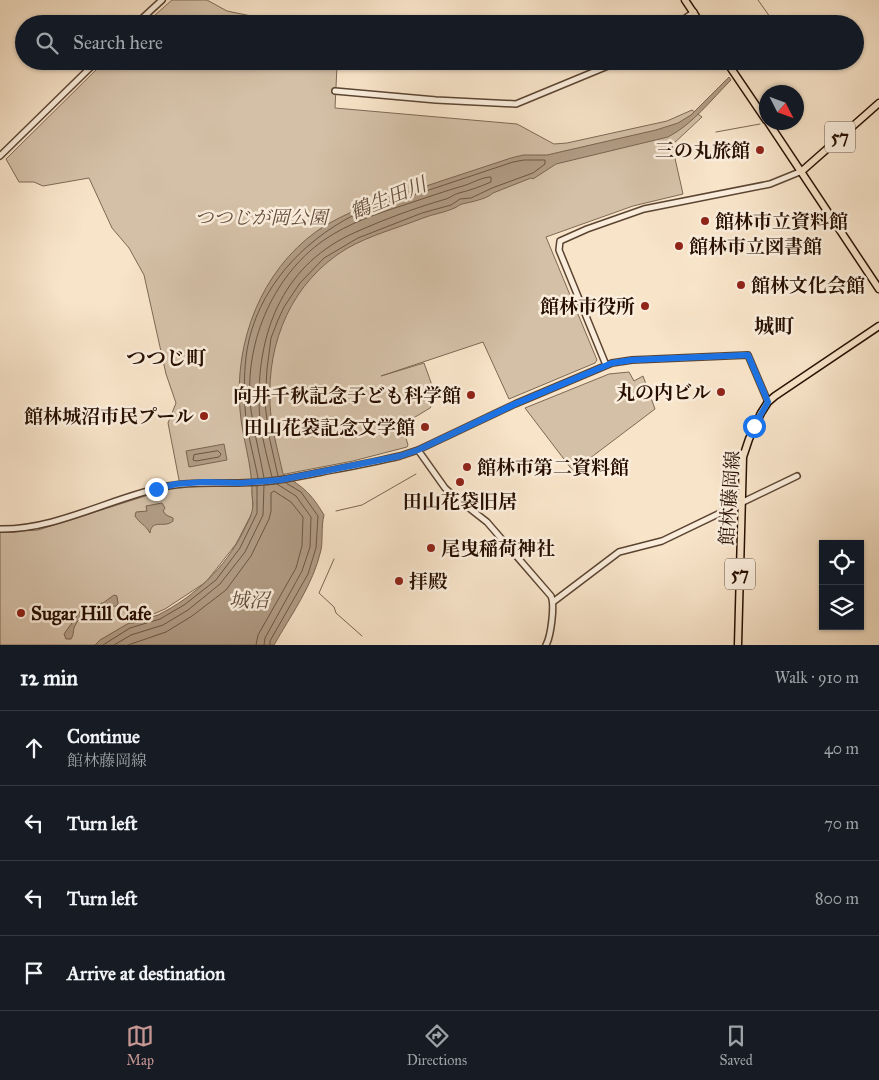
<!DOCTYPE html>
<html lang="en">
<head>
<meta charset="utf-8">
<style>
  :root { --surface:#171b24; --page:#20242c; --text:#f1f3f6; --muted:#9ea1a6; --line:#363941; --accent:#c59692 }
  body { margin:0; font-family:"IM FELL Great Primer","Noto Serif JP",serif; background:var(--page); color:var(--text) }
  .controls { position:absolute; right:15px; bottom:15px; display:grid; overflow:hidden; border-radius:0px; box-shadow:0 1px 4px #0004 }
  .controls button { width:45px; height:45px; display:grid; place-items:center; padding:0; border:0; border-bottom:1px solid var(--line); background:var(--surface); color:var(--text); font:25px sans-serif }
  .compass { position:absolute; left:759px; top:85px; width:45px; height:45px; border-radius:50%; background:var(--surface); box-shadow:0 1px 4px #0004; rotate:132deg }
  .stop { position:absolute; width:15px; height:15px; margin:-11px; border:4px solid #1a73e8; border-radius:50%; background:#fff }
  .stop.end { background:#1a73e8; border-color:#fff; box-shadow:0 1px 5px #0008 }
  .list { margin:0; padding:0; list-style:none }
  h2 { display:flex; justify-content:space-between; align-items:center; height:65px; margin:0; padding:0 20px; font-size:21px }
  h2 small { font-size:16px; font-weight:400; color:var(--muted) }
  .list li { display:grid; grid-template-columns:32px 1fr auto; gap:15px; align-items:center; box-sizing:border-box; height:75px; padding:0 20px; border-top:1px solid var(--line) }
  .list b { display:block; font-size:19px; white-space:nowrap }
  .list p { margin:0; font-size:16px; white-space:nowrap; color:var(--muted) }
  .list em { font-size:16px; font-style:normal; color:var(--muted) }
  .icon { flex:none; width:28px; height:28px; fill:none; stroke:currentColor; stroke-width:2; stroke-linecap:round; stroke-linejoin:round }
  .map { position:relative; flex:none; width:879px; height:645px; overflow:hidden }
  .search { position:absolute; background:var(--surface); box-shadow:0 1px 4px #0004; left:15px; right:15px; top:15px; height:55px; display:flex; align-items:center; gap:12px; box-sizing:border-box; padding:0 18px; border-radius:28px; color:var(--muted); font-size:19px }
  .sheet { height:365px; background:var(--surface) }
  nav { display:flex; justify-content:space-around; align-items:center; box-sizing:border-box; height:70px; border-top:1px solid var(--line); background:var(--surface); font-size:14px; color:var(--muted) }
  nav a { display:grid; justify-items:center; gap:2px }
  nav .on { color:var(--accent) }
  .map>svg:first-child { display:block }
</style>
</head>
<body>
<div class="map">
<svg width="879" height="645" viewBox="0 0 879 645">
  <rect width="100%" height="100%" fill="#f8e4c9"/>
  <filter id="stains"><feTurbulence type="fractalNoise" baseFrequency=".004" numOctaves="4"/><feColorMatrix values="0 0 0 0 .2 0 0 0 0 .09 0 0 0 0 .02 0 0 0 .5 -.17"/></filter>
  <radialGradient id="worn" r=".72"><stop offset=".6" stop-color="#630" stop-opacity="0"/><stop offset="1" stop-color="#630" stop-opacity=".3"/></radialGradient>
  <!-- green -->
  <path fill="#d4c0a7" stroke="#7e6854" d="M172 0H207L227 11 251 16 263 24H145Z
    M105 61H359V67L337 66 335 108 517 124 554 144 567 143 667 121 692 110 702 117 672 145 683 194 633 206 546 237 597 360 595 363 509 399 483 342 381 376 424 363 433 388 437 394 430 408 402 425 408 445 407 447 353 461 275 476 252 491 253 511 236 544 206 582 165 609 133 623 100 645H0V532L38 530 180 485 168 423 176 403 166 374 144 275 129 248 112 228 89 178 43 186 34 182H19L6 159Z
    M629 372 634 381 643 376 655 409 573 471 525 408 609 374Z"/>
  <!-- water -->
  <path fill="#b19c85" stroke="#7a6450" d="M729 77 731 80C711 100 693 124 668 137L556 164 533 179 531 178 493 193C487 199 471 202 462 204 459 205 456 208 452 209 443 213 433 214 423 218 398 228 370 235 346 249 292 282 267 341 270 404 271 427 278 451 283 474 304 488 311 493 324 515 321 527 323 539 321 550 313 585 291 615 274 645H95L100 640 129 623H133C141 620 150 618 158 615 194 597 225 568 243 532 246 525 251 518 252 511 254 505 252 498 252 492 252 463 242 438 240 410 234 342 261 271 317 231 346 211 378 202 411 191 444 180 478 169 511 158L523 155H547L656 130 678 123 691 115Z
    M224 444 227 460 189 467 186 451Z
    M162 503 165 508 163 511 166 515 173 518V521C164 529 152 518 150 533 145 524 139 523 135 516L136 512 147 511 146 506Z
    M114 595 117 596 118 604 116 606C102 607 80 611 74 628 73 632 74 634 71 639H66L64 634 84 606 103 603Z"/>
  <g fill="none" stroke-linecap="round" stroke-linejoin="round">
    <!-- shore -->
    <path stroke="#6c5642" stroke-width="1" d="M218 451 221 454 219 457 196 461 193 460 194 455Z
      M258 478C254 456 246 430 245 407 244 389 244 369 247 350 257 290 301 242 354 215 370 208 388 204 405 198 441 186 477 174 513 162L524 160H545V164L533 173 492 188 471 198 460 199 451 205 422 213 358 238 324 258 300 283 284 307 278 320 271 338 267 369 265 404 269 436 278 476
      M264 478C260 455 254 433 251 410 243 347 271 277 324 240 349 223 376 214 404 205 425 198 445 191 466 185 474 182 483 177 491 177V182C479 187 471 190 459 193 454 194 450 198 446 199 415 208 385 219 356 232 285 263 258 328 259 402 259 427 266 453 272 477
      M103 645 130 628 160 619 184 605 216 580 240 548 257 513V486
      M114 645 131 635 163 625 188 610 220 584 245 552 263 515 264 485
      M128 645 166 632 192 616 226 590 251 556 269 519 271 511V493L274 491 291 502 303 517 302 546 296 568 258 635 256 645
      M264 645 265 638 302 571 310 547 311 517 296 496 277 484
      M270 645V641L308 574 316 548 318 516 301 492 286 483"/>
    <!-- stream -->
    <path stroke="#7a6450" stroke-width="1" d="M758 0 775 24
      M716 132 760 124
      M336 511 362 505 416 474
      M334 559 319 593 334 607 336 613 362 636"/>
    <!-- tertiary casing -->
    <g stroke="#5b4432" stroke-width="8">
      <path id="tertiary" d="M136 24 162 0
        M677 24 694 12
        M335 91 436 100 516 104 620 61
        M0 156 97 61
        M606 365 559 250 560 241 587 229 644 209 770 184 802 171
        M418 450 445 488 455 497 487 522 551 596C555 605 551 636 546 645
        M0 529C57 530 112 497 168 486 198 480 229 485 259 482 280 481 301 476 322 472 348 467 375 462 400 456L418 450 515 404 612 363 632 360 748 355 768 402
        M553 602 619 552 662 541 797 476"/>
    </g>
    <!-- primary casing -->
    <g stroke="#270f00" stroke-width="9">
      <path id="primary" d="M685 0 701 24
        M726 61 766 120
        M768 122 879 289
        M802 171 879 103
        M738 645 743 457 749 439 761 413 768 402 775 396 879 326"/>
    </g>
    <!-- tertiary -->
    <use href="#tertiary" stroke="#faeddc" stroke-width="5"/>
    <!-- primary -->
    <use href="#primary" stroke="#f8e4c9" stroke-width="6"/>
  </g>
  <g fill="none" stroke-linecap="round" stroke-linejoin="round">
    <!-- route -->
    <path stroke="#1a73e8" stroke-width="6" d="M156 489 176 484 204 482 241 483 280 480 400 456 418 450 515 404 612 363 632 360 748 355 768 402 754 426"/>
  </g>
  <!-- markers -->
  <g fill="#8f2418" stroke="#faeddc" stroke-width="2">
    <circle cx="760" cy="150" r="5"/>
    <circle cx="705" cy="221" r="5"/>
    <circle cx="679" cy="246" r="5"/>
    <circle cx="741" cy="285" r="5"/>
    <circle cx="645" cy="306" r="5"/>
    <circle cx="721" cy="392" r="5"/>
    <circle cx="471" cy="395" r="5"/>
    <circle cx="204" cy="416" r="5"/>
    <circle cx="425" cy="427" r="5"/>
    <circle cx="467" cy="467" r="5"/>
    <circle cx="460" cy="482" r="5"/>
    <circle cx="431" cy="548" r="5"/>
    <circle cx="399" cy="581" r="5"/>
    <circle cx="21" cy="613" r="5"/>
  </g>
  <g text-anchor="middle" stroke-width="5" stroke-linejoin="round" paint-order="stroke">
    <!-- shield labels -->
    <g fill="#faeddc" stroke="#665242" stroke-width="1">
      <rect x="825" y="121.5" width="30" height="31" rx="4"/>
      <rect x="725" y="558.5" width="30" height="31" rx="4"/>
    </g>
    <g font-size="18" font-weight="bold" fill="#270f00">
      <text x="840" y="143">57</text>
      <text x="740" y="580">57</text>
    </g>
    <!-- poi labels -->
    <g font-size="19" font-weight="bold" fill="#270f00" stroke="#faeddc" text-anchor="start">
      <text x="750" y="157" text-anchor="end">三の丸旅館</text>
      <text x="715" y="228">館林市立資料館</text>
      <text x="689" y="253">館林市立図書館</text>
      <text x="751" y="292">館林文化会館</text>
      <text x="635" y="313" text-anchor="end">館林市役所</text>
      <text x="711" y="399" text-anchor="end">丸の内ビル</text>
      <text x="461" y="402" text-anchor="end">向井千秋記念子ども科学館</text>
      <text x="194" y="423" text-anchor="end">館林城沼市民プール</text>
      <text x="415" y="434" text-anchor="end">田山花袋記念文学館</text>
      <text x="477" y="474">館林市第二資料館</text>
      <text x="460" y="508" text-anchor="middle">田山花袋旧居</text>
      <text x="441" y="555">尾曳稲荷神社</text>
      <text x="409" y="588">拝殿</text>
      <text x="31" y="620">Sugar Hill Cafe</text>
    </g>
    <!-- park labels -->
    <g font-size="19" font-style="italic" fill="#644d3a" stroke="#faeddc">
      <text x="261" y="224">つつじが岡公園</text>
    </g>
    <!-- street labels -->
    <g font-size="19" fill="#270f00" stroke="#faeddc">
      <text transform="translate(729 498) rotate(-86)" y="7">館林藤岡線</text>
    </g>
    <!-- water labels -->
    <g font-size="20" font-style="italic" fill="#654e3c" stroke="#faeddc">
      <text transform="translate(388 198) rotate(-22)" y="7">鶴生田川</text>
      <text x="249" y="607">城沼</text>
    </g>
    <!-- neighbourhood labels -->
    <g font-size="20" font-weight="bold" fill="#270f00" stroke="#faeddc">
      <text x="774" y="333">城町</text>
      <text x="166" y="365">つつじ町</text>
    </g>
  </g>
  <rect width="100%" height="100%" filter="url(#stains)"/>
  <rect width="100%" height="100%" fill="url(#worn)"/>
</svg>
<div class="controls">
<button><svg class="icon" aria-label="locate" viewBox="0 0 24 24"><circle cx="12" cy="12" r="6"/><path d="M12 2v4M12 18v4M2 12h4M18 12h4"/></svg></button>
<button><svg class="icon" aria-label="layers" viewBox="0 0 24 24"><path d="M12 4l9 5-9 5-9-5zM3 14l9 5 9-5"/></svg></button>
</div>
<svg class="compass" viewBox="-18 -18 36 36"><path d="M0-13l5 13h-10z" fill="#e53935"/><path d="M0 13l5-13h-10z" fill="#9ea1a6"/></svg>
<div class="stop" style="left:754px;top:426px"></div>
<div class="stop end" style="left:156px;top:489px"></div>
<div class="search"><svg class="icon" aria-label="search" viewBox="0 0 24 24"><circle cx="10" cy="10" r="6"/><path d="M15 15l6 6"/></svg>Search here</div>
</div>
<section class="sheet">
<h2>12 min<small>Walk · 910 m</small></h2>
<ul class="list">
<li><svg class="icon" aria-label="ahead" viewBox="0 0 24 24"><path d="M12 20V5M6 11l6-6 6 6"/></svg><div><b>Continue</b><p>館林藤岡線</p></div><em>40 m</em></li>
<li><svg class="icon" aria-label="left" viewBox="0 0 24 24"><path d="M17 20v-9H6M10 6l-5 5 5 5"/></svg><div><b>Turn left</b></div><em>70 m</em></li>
<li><svg class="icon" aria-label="left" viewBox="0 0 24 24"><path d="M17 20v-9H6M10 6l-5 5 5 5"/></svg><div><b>Turn left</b></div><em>800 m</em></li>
<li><svg class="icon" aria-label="arrive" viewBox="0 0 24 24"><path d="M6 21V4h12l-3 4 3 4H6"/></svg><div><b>Arrive at destination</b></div></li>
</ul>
</section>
<nav>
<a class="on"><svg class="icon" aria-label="map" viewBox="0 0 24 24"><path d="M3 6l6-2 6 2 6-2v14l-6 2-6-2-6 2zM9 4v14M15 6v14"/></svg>Map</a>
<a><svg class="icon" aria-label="directions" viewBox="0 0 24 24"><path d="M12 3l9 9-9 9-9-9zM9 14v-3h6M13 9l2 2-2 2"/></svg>Directions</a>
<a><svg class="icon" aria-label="saved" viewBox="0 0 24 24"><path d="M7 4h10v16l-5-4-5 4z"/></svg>Saved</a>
</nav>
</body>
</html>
